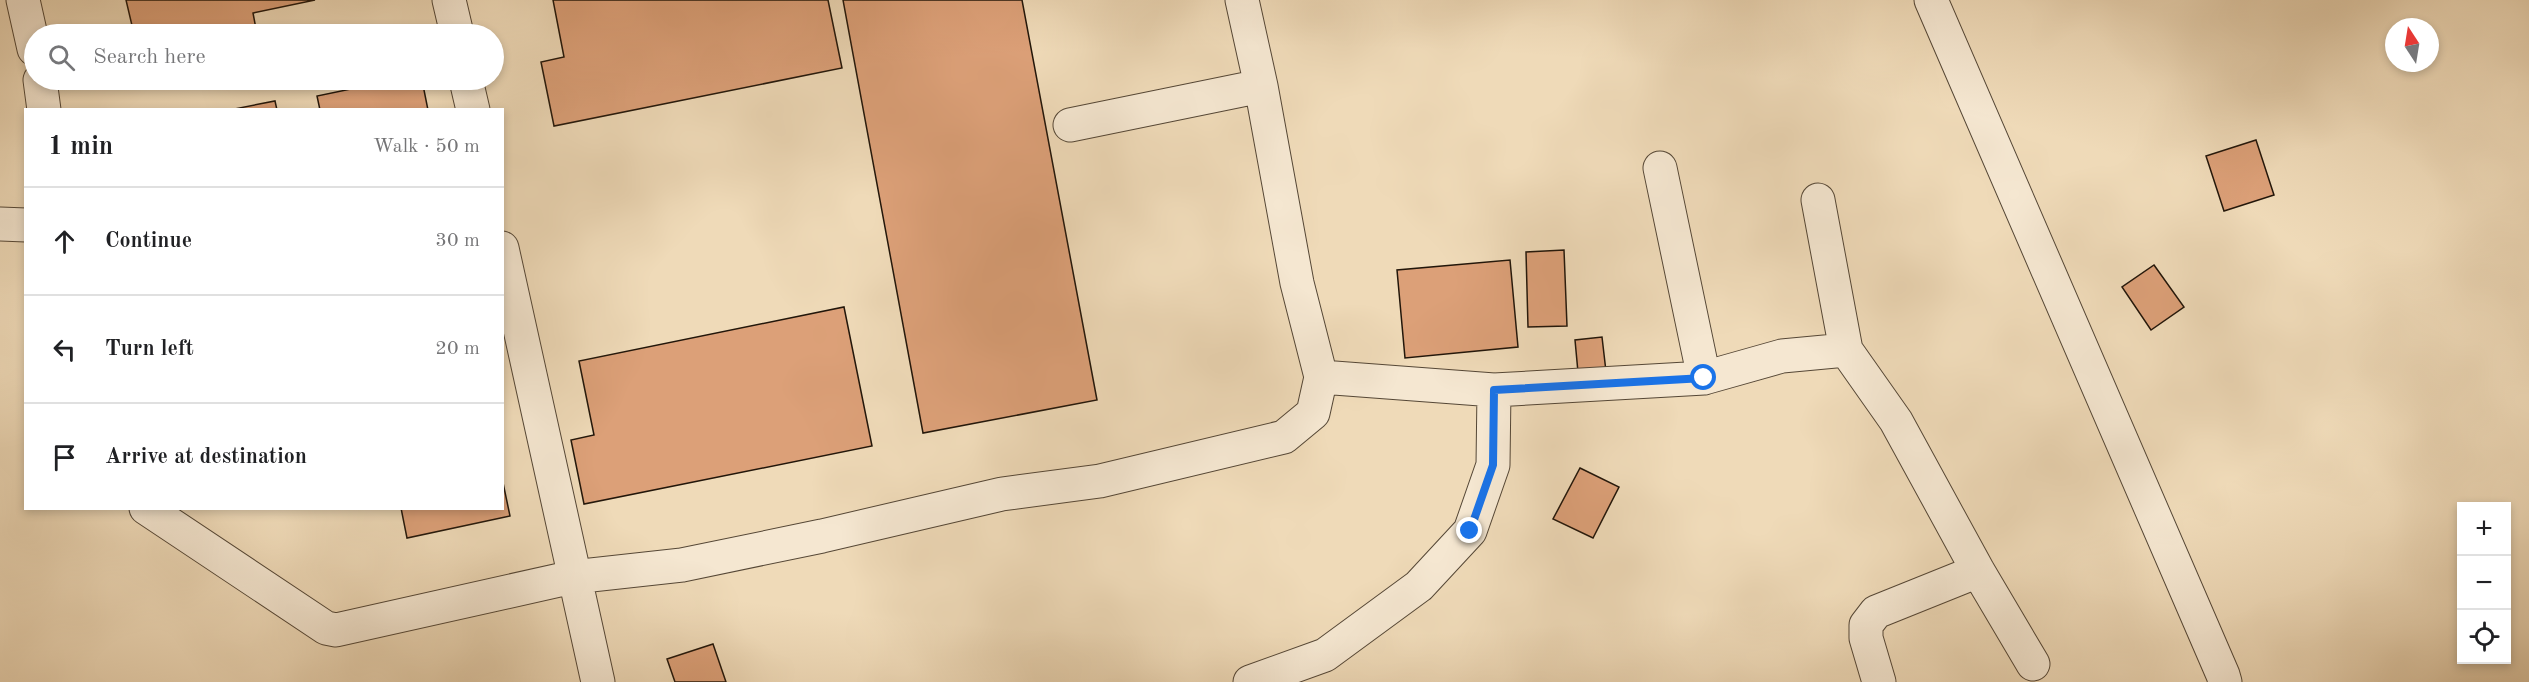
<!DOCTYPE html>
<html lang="en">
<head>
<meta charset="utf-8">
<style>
  :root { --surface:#fff; --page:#f2f2f2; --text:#202124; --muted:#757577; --line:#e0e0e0 }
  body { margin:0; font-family:"Old Standard TT",serif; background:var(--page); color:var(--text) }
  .controls { position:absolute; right:18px; bottom:18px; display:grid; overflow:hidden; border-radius:0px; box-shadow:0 3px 9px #0003 }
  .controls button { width:54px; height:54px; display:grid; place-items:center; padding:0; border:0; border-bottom:2px solid var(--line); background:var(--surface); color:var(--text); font:30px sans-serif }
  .compass { position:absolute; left:2385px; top:18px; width:54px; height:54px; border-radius:50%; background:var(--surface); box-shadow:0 3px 9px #0003; rotate:348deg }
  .stop { position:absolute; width:18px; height:18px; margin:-14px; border:4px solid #1a73e8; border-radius:50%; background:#fff }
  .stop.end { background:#1a73e8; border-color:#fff; box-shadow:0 2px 6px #0008 }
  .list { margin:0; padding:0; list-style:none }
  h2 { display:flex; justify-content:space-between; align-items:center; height:78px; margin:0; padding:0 24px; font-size:26px }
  h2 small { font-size:20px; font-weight:400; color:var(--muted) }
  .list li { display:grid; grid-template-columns:39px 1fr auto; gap:18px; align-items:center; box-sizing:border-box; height:108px; padding:0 24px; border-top:2px solid var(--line) }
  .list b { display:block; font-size:22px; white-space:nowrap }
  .list em { font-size:20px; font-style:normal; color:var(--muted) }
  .icon { flex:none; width:33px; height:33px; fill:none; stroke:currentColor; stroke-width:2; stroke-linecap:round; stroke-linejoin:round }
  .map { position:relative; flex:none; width:2529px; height:682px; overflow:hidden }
  .search { position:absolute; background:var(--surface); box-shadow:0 3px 9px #0003; left:24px; top:24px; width:480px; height:66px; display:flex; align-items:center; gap:15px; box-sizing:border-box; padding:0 21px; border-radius:33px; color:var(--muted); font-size:22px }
  .panel { position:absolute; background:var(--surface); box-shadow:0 3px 9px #0003; left:24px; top:108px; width:480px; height:402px; border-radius:0px }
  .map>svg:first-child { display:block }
</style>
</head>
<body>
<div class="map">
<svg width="2529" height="682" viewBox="0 0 2529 682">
  <rect width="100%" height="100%" fill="#efdab8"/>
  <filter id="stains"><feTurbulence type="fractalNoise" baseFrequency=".00333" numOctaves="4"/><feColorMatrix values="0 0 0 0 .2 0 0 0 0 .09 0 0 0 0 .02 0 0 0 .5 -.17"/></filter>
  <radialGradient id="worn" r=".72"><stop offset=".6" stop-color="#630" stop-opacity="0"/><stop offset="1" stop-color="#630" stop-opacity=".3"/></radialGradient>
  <!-- building -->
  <path fill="#dca078" stroke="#22160a" stroke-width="1.5" d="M126 0H315L253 13 257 34H134Z
    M553 0H828L842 68 554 126 541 62 564 57Z
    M843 0H1022L1097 400 923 433Z
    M394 80H422L428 110H320L317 96Z
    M275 101 277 110H234V109Z
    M2256 140 2274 195 2224 211 2206 156Z
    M1564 250 1567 326 1528 327 1526 252Z
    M1510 260 1518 347 1405 358 1397 270Z
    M2154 265 2184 307 2151 330 2122 287Z
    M844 307 872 446 584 504 571 440 594 435 579 361Z
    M1602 337 1607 380 1579 383 1575 340Z
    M1580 468 1619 487 1593 538 1553 519Z
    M502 478 510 516 407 538 401 508H502Z
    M713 644 726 682H675L667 659Z"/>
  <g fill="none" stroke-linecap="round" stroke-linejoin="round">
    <!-- minor casing -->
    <g stroke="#554736" stroke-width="35">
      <path id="minor" d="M23 0 34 49
        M449 0 457 34
        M1931 0 2223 675 2225 682
        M40 80 44 110
        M466 80 473 110
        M1070 125 1261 86
        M1660 168 1704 378
        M1818 200 1846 350
        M0 224 26 225
        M502 248 598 682
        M1321 377 1494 390 1704 378 1782 356 1846 350 1896 421 1978 571 2033 664
        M146 508 326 628 336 630 573 577 682 565 822 536 1002 494 1100 481 1284 437 1313 413 1321 377 1297 283 1261 86 1242 0
        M1250 682 1325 655 1419 586 1470 531 1493 465 1494 390
        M1879 682 1866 638V625L1876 612 1978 571"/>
    </g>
    <!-- minor -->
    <use href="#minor" stroke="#f5e7d1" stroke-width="33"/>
  </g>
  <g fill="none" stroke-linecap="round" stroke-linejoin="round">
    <!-- route -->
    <path stroke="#1a73e8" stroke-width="8" d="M1470 531 1493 465 1494 390 1704 378"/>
  </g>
  <rect width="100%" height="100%" filter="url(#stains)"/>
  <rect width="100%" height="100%" fill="url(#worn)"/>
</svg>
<div class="controls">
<button>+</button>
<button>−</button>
<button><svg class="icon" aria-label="locate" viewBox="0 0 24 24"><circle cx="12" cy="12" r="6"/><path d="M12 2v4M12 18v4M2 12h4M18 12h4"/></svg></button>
</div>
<svg class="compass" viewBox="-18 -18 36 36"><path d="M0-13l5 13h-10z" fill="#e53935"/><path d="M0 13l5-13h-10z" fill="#757577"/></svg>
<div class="stop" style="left:1704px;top:378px"></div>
<div class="stop end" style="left:1470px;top:531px"></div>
<div class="search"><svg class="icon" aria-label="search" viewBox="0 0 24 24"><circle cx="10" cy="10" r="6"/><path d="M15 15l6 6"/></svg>Search here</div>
<section class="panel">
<h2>1 min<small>Walk · 50 m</small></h2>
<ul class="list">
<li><svg class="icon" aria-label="ahead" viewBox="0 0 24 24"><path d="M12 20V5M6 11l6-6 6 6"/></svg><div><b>Continue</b></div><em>30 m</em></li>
<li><svg class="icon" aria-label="left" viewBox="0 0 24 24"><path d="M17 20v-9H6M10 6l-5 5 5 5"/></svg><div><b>Turn left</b></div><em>20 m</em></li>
<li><svg class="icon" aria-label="arrive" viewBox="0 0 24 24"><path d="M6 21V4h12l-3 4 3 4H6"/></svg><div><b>Arrive at destination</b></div></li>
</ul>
</section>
</div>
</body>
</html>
